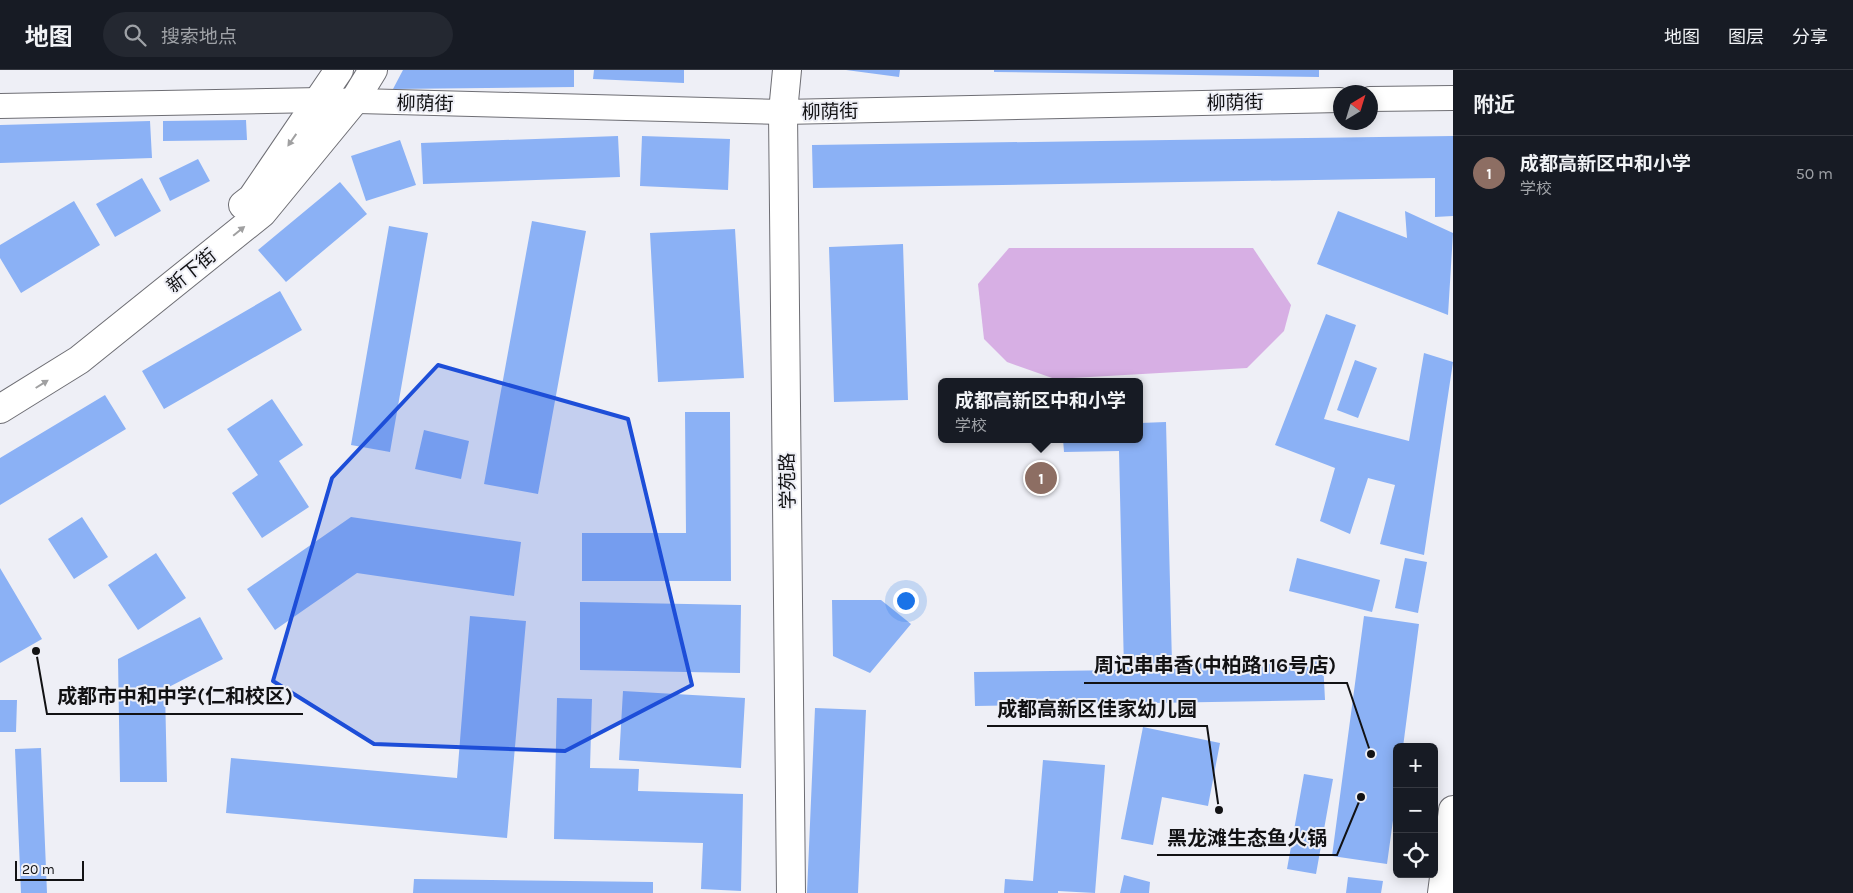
<!DOCTYPE html>
<html lang="zh">
<head>
<meta charset="utf-8">
<style>
  :root { --surface:#171b24; --page:#242831; --text:#f1f3f6; --muted:#9ea1a6; --line:#363941; --accent:#2a726c }
  body { margin:0; font-family:Karla,"Noto Sans SC",sans-serif; background:var(--page); color:var(--text) }
  .controls { position:absolute; right:15px; bottom:15px; display:grid; overflow:hidden; border-radius:8px; box-shadow:0 2px 12px #0003 }
  .controls button { width:45px; height:45px; display:grid; place-items:center; padding:0; border:0; border-bottom:1px solid var(--line); background:var(--surface); color:var(--text); font:25px sans-serif }
  .compass { position:absolute; left:1333px; top:15px; width:45px; height:45px; border-radius:50%; background:var(--surface); box-shadow:0 2px 12px #0003; rotate:38deg }
  .scale { position:absolute; left:15px; bottom:12px; width:69px; box-sizing:border-box; padding-left:5px; border:2px solid #121214; border-top:0; font-size:14px; line-height:18px; white-space:nowrap; color:#121214; -webkit-text-stroke:4px #eeeff6; paint-order:stroke }
  .you { position:absolute; left:905px; top:530px; width:18px; height:18px; margin:-12px; border:4px solid #fff; border-radius:50%; background:#1a73e8; box-shadow:0 0 0 8px #1a73e833 }
  .badge { display:grid; place-items:center; width:32px; height:32px; border-radius:50%; background:var(--accent); color:#fff; font-size:16px; font-weight:700 }
  .pin { position:absolute; translate:-50% -50%; border:2px solid #fff; box-shadow:0 1px 5px #0006 }
  .popup { position:absolute; left:938px; top:308px; width:205px; height:65px; box-sizing:border-box; display:grid; place-content:center; border-radius:8px; background:var(--surface); filter:drop-shadow(0 1px 4px #0005); font-size:16px; white-space:nowrap; color:var(--muted) }
  .popup b { font-size:19px; color:var(--text) }
  .popup::after { content:''; position:absolute; left:50%; top:100%; margin-left:-10px; border:10px solid transparent; border-top-color:var(--surface) }
  .list { margin:0; padding:0; list-style:none }
  h2 { display:flex; justify-content:space-between; align-items:center; height:65px; margin:0; padding:0 20px; font-size:21px }
  h2 small { font-size:16px; font-weight:400; color:var(--muted) }
  .list li { display:grid; grid-template-columns:32px 1fr auto; gap:15px; align-items:center; box-sizing:border-box; height:75px; padding:0 20px; border-top:1px solid var(--line) }
  .list b { display:block; font-size:19px; white-space:nowrap }
  .list p { margin:0; font-size:16px; white-space:nowrap; color:var(--muted) }
  .list em { font-size:16px; font-style:normal; color:var(--muted) }
  .icon { flex:none; width:28px; height:28px; fill:none; stroke:currentColor; stroke-width:2; stroke-linecap:round; stroke-linejoin:round }
  .map { position:relative; flex:none; width:1453px; height:823px; overflow:hidden }
  header { display:flex; align-items:center; gap:30px; box-sizing:border-box; height:70px; padding:0 25px; background:var(--surface); border-bottom:1px solid var(--line) }
  header strong { font-size:24px }
  nav { display:flex; gap:28px; margin-inline-start:auto; font-size:18px }
  .search { width:350px; height:45px; background:var(--page); display:flex; align-items:center; gap:12px; box-sizing:border-box; padding:0 18px; border-radius:28px; color:var(--muted); font-size:19px }
  main { display:flex }
  aside { flex:1; background:var(--surface) }
  .map>svg:first-child { display:block }
</style>
</head>
<body>
<header>
<strong>地图</strong>
<div class="search"><svg class="icon" aria-label="search" viewBox="0 0 24 24"><circle cx="10" cy="10" r="6"/><path d="M15 15l6 6"/></svg>搜索地点</div>
<nav><a>地图</a><a>图层</a><a>分享</a></nav>
</header>
<main>
<div class="map">
<svg width="1453" height="823" viewBox="0 0 1453 823">
  <rect width="100%" height="100%" fill="#eeeff6"/>
  <!-- green -->
  <path fill="#d7afe4" d="M1009 178H1253L1291 235 1284 261 1247 298 1055 309 1007 292 984 269 978 214Z"/>
  <!-- building -->
  <path fill="#8bb1f5" d="M403 0H574V17L393 19Z
    M594 0H684V13L593 9Z
    M846 0H900L899 7Z
    M994 0H1319V7L994 2Z
    M246 50 247 70 163 71V51Z
    M150 51 152 88 0 93V55Z
    M618 66 620 107 423 114 421 73Z
    M642 66 730 69 728 120 640 116Z
    M1453 66V146L1435 147V108L813 118 812 75Z
    M400 70 416 115 366 131 351 86Z
    M198 89 210 111 170 131 159 108Z
    M142 108 161 141 115 167 96 134Z
    M340 112 367 144 286 212 258 180Z
    M74 131 100 175 21 223 0 188V175Z
    M1338 141 1407 168 1405 141 1453 163 1448 245 1317 194Z
    M532 151 586 161 538 424 484 414Z
    M389 156 428 163 390 382 351 375Z
    M735 159 744 308 658 312 650 163Z
    M903 174 908 330 834 332 829 177Z
    M280 221 302 260 164 339 142 301Z
    M1326 244 1356 255 1324 349 1409 371 1424 283 1453 292 1424 485 1380 474 1395 415 1368 408 1350 464 1320 451 1335 398 1275 375Z
    M1355 290 1377 298 1358 348 1337 340Z
    M105 325 126 359 0 435V388Z
    M272 329 303 375 279 391 309 437 262 468 232 423 258 405 227 359Z
    M685 342H730L731 511H582V463H686Z
    M1166 352 1172 594 1323 591 1325 630 975 636 974 602 1124 600 1119 381 1064 382 1063 369H1140V353Z
    M424 360 469 371 461 409 415 399Z
    M82 447 108 487 74 509 48 469Z
    M351 447 521 472 514 526 357 503 275 560 247 519Z
    M156 483 186 528 138 560 108 515Z
    M1297 488 1380 510 1372 542 1289 521Z
    M1405 488 1427 492 1418 543 1395 538Z
    M0 498 42 569 0 593Z
    M832 530H881L911 554 870 603 833 586Z
    M580 532 741 535 740 603 580 600Z
    M470 546 526 551 507 768 226 743 231 688 457 708Z
    M1364 546 1419 554 1403 677H1397V721L1387 794 1332 786Z
    M200 547 223 589 165 619 167 712H120L118 589Z
    M623 621 745 628 741 698 619 690Z
    M557 628 592 629 590 698 639 699 638 721 743 724 741 821 701 819 703 773 554 769Z
    M0 630H17L16 662H0Z
    M815 638 866 640 858 823H807Z
    M1143 657 1220 673 1208 736 1162 727 1153 775 1121 769Z
    M41 678 47 823H21L15 679Z
    M1043 690 1105 695 1095 823 1058 821V823H1004L1005 809 1033 811Z
    M1304 704 1333 709 1316 804 1287 799Z
    M1124 805 1150 812 1149 823H1120Z
    M1348 807 1383 811 1381 823H1346Z
    M414 809 653 812V823H413Z"/>
  <g fill="none" stroke-linecap="round" stroke-linejoin="round">
    <!-- minor casing -->
    <g stroke="#6e6e74" stroke-width="26">
      <path id="minor" d="M1370 29 1453 28
        M0 36 320 30 783 42 1340 30"/>
    </g>
    <!-- tertiary casing -->
    <g stroke="#6e6e74" stroke-width="30">
      <path id="tertiary" d="M787 0 783 42 791 823
        M1442 823 1453 740"/>
    </g>
    <!-- secondary casing -->
    <g stroke="#6e6e74" stroke-width="30">
      <path id="secondary" d="M243 135 252 128 339 0
        M0 339 79 290 262 143 354 31 373 0"/>
    </g>
    <!-- minor -->
    <use href="#minor" stroke="#fff" stroke-width="24"/>
    <!-- tertiary -->
    <use href="#tertiary" stroke="#fff" stroke-width="28"/>
    <!-- secondary -->
    <use href="#secondary" stroke="#fff" stroke-width="28"/>
  </g>
  <!-- one-way arrows -->
  <defs><path id="oneway-solid" d="M-6-.8H1V-3.2L6.5 0L1 3.2V.8H-6Z" transform="scale(1.25)"/></defs>
  <g fill="#a0a0a1">
    <use href="#oneway-solid" transform="translate(292 70) rotate(125)"/>
    <use href="#oneway-solid" transform="translate(239 161) rotate(-39)"/>
    <use href="#oneway-solid" transform="translate(42 314) rotate(-32)"/>
  </g>
  <!-- marked area -->
  <path fill="#1d4ed8" fill-opacity="0.2" stroke="#1d4ed8" stroke-width="4" stroke-linejoin="round" d="M438 295 628 349 692 615 565 681 374 674 273 611 332 408Z"/>
  <g text-anchor="middle" stroke-width="4" stroke-linejoin="round" paint-order="stroke">
    <!-- street labels -->
    <g font-size="19" fill="#121214" stroke="#eeeff6">
      <text transform="translate(1235 32) rotate(-1)" y="7">柳荫街</text>
      <text transform="translate(425 33) rotate(1)" y="7">柳荫街</text>
      <text transform="translate(830 41) rotate(-1)" y="7">柳荫街</text>
      <text transform="translate(191 200) rotate(-39)" y="7">新下街</text>
      <text transform="translate(787 411) rotate(-91)" y="7">学苑路</text>
    </g>
  </g>
  <!-- callouts -->
  <path fill="none" stroke="#121214" stroke-width="2" d="M1371 684L1347 613H1084M36 581L47 644H303M1219 740L1207 656H987M1361 727L1337 785H1157"/>
  <g fill="#121214" stroke="#eeeff6" stroke-width="2">
    <circle cx="1371" cy="684" r="5"/>
    <circle cx="36" cy="581" r="5"/>
    <circle cx="1219" cy="740" r="5"/>
    <circle cx="1361" cy="727" r="5"/>
  </g>
  <g font-size="20" text-anchor="middle" font-weight="bold" fill="#121214" stroke="#eeeff6" stroke-width="4" stroke-linejoin="round" paint-order="stroke">
    <text x="1215" y="602">周记串串香(中柏路116号店)</text>
    <text x="175" y="633">成都市中和中学(仁和校区)</text>
    <text x="1097" y="646">成都高新区佳家幼儿园</text>
    <text x="1247" y="775">黑龙滩生态鱼火锅</text>
  </g>
</svg>
<div class="controls">
<button>+</button>
<button>−</button>
<button><svg class="icon" aria-label="locate" viewBox="0 0 24 24"><circle cx="12" cy="12" r="6"/><path d="M12 2v4M12 18v4M2 12h4M18 12h4"/></svg></button>
</div>
<svg class="compass" viewBox="-18 -18 36 36"><path d="M0-13l5 13h-10z" fill="#e53935"/><path d="M0 13l5-13h-10z" fill="#9ea1a6"/></svg>
<div class="scale">20 m</div>
<div class="you"></div>
<div class="pin badge" style="left:1041px;top:408px;background:#8d6e63">1</div>
<div class="popup"><b>成都高新区中和小学</b>学校</div>
</div>
<aside>
<h2>附近<small></small></h2>
<ul class="list">
<li><span class="badge" style="background:#8d6e63">1</span><div><b>成都高新区中和小学</b><p>学校</p></div><em>50 m</em></li>
</ul>
</aside>
</main>
</body>
</html>
